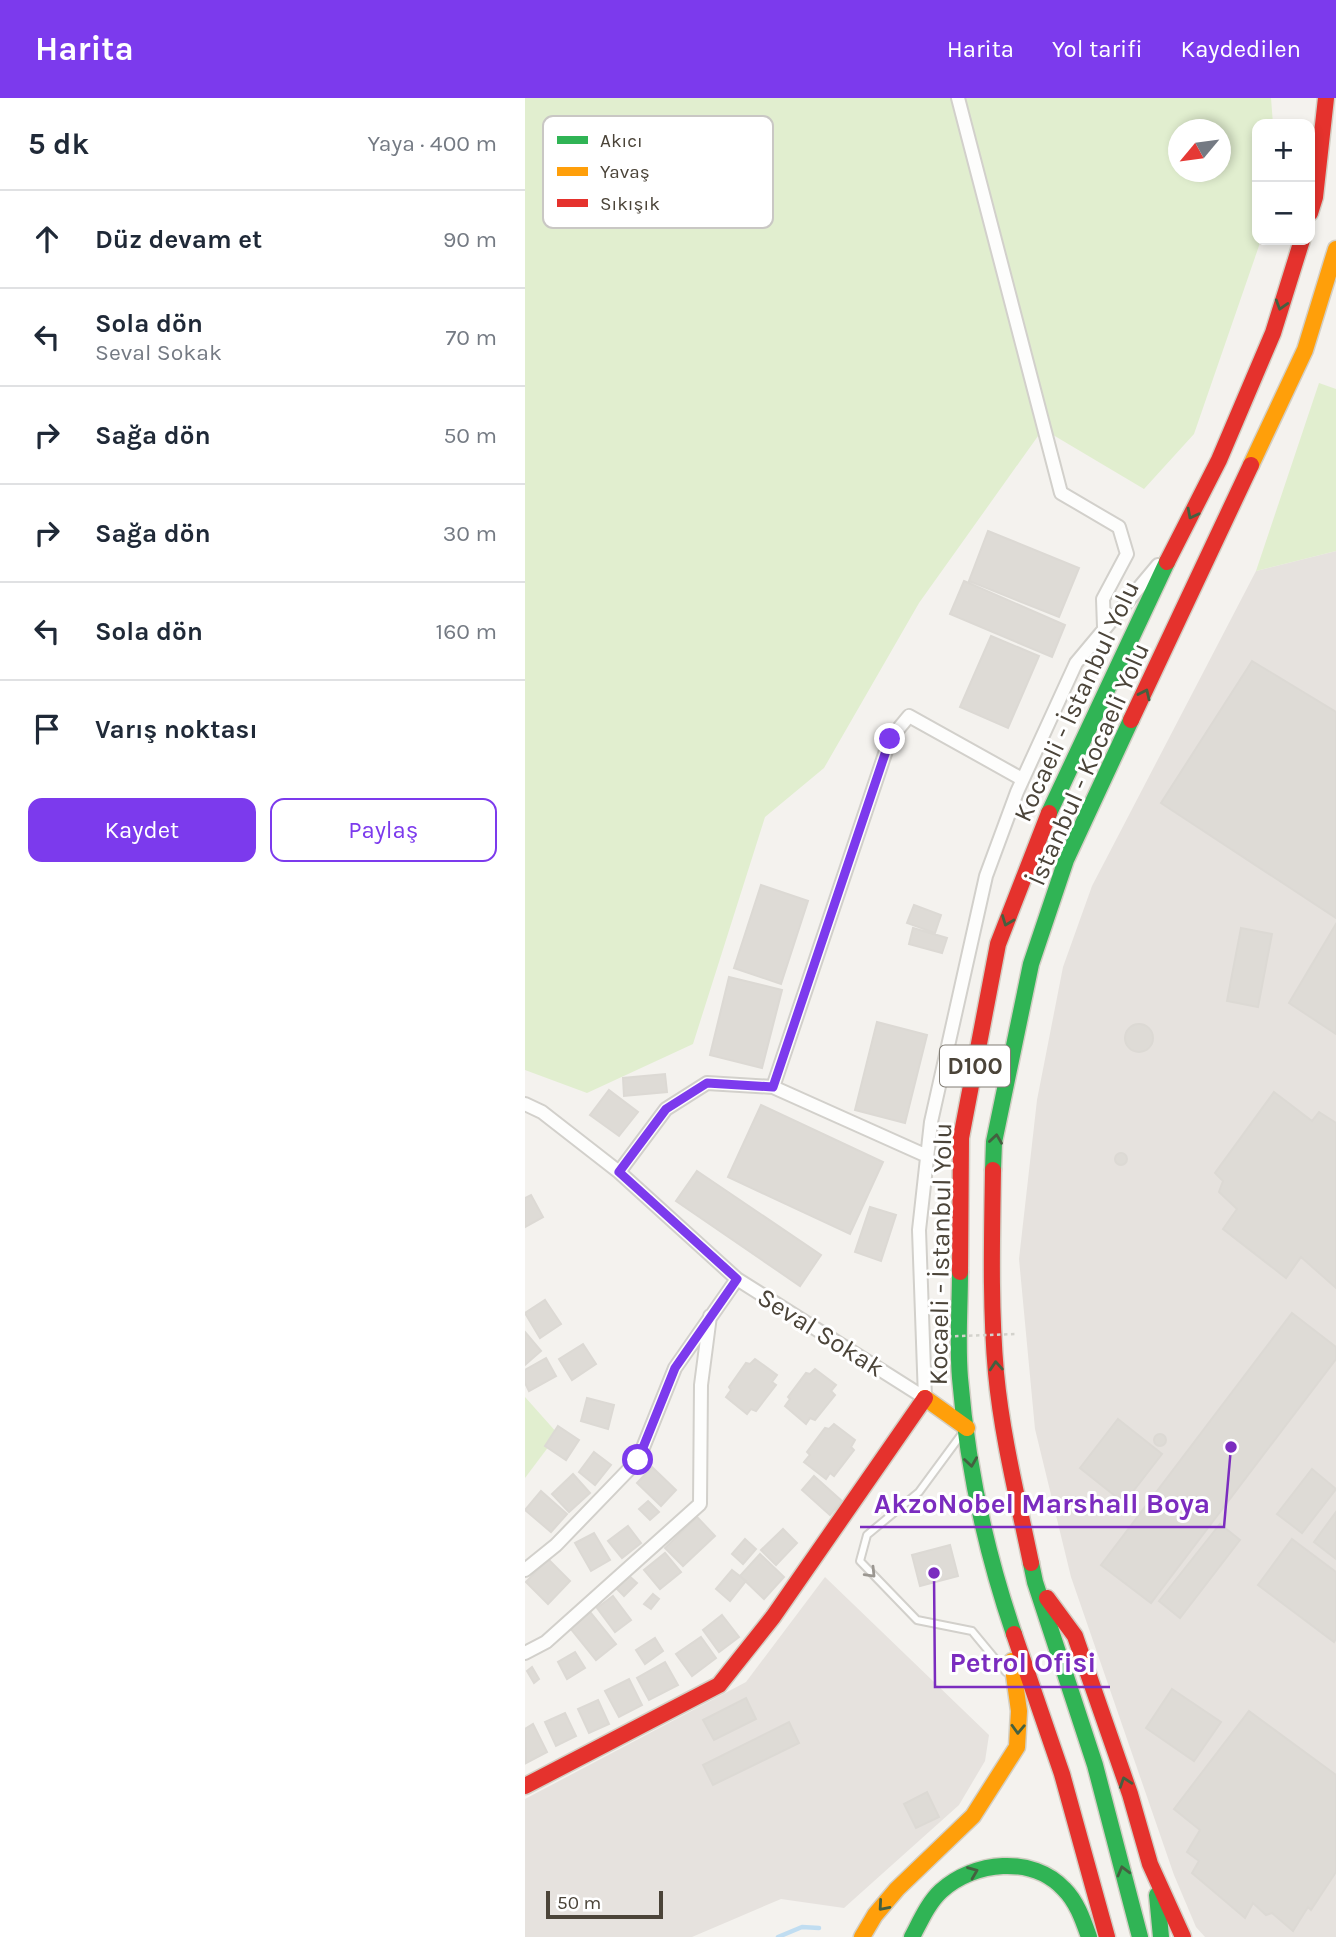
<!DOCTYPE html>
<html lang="tr">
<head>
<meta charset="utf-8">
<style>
  :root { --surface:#fff; --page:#f2f2f3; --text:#1f2937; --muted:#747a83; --line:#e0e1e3; --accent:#7c3aed }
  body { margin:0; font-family:Karla,sans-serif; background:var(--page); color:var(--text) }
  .controls { position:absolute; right:21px; top:21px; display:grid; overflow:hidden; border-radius:14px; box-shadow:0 4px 10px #0003 }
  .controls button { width:63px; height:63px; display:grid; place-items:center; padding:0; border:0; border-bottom:2px solid var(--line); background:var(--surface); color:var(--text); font:35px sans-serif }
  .compass { position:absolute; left:643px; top:21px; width:63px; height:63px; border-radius:50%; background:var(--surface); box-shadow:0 4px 10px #0003; rotate:241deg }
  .scale { position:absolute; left:21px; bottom:18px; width:117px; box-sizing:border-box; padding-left:7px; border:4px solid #4b4439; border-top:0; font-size:19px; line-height:24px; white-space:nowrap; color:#4b4439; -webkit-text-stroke:5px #fff; paint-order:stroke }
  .stop { position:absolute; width:21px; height:21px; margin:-16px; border:5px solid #7c3aed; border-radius:50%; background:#fff }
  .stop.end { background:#7c3aed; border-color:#fff; box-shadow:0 2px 7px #0008 }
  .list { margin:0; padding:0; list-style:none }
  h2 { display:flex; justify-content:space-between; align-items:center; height:91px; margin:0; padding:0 28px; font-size:30px }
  h2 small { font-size:23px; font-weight:400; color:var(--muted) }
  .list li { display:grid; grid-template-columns:46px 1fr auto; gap:21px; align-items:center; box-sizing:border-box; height:98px; padding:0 28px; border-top:2px solid var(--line) }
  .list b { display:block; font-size:26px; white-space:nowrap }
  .list p { margin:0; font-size:23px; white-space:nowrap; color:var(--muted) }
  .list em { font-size:23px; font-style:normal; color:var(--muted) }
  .actions { display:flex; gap:14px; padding:21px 28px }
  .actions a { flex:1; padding:16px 0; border:2px solid var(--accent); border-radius:14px; text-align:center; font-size:24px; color:var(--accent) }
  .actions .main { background:var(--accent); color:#fff }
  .icon { flex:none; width:38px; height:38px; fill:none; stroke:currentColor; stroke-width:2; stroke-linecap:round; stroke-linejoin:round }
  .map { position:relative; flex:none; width:811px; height:1839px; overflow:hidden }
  header { display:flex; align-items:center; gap:42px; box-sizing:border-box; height:98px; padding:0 35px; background:var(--accent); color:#fff }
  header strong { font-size:33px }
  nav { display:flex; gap:38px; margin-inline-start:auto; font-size:24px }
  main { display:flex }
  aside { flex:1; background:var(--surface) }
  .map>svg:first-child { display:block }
</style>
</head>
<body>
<header>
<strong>Harita</strong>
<nav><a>Harita</a><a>Yol tarifi</a><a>Kaydedilen</a></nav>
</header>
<main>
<aside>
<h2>5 dk<small>Yaya · 400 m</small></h2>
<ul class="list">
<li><svg class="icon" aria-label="ahead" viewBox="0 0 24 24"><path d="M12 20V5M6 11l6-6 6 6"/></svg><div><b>Düz devam et</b></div><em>90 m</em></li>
<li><svg class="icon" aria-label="left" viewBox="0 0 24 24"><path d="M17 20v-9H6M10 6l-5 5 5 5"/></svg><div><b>Sola dön</b><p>Seval Sokak</p></div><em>70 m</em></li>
<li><svg class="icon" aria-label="right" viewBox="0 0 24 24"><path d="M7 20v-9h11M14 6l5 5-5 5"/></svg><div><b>Sağa dön</b></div><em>50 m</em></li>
<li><svg class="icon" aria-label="right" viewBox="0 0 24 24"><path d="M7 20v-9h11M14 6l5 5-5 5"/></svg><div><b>Sağa dön</b></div><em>30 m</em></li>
<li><svg class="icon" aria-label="left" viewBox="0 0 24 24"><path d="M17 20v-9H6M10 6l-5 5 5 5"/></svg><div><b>Sola dön</b></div><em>160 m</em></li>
<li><svg class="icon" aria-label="arrive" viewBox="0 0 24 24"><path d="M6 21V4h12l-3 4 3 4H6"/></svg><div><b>Varış noktası</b></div></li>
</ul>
<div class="actions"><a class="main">Kaydet</a><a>Paylaş</a></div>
</aside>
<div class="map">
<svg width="811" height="1839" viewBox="0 0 811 1839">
  <rect width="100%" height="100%" fill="#f4f2ee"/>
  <!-- industrial -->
  <path fill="#e6e2de" d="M811 453V1839H680L671 1829 649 1777 546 1479 510 1331 494 1161 512 1002 538 869 567 788 731 473Z
    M300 1479 464 1637 460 1663 434 1707 319 1810 256 1801 167 1839H0V1701L221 1584Z"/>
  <!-- green -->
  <path fill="#e1eecf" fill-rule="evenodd" d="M0 0H746L748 26H732V142H736L669 336 619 391 518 331 394 505 299 670 240 719 168 946 62 995 0 972ZM654 32H696V74H654Z
    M794 285 811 291V453L731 473Z
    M0 1299 33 1336 0 1380Z"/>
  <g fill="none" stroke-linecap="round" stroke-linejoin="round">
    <!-- stream -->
    <path stroke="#c0ddf1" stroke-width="4.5" d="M253 1839 277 1829 294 1830"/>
  </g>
  <!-- building -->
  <path fill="#dedbd6" stroke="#dcd9d4" stroke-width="2" d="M463 433 554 470 534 519 444 483Z
    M439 483 540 527 527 559 425 516Z
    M466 538 514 558 483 630 435 609Z
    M727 563 811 614V820L636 705Z
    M236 787 283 803 256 886 209 870Z
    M389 807 416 817 410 835 382 825Z
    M811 826V936L764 905Z
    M388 830 422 840 417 855 384 846Z
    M716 830 747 836 733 909 702 903Z
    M204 879 257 892 237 970 185 957Z
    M352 924 402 937 380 1025 330 1012Z
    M600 940a14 14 0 1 1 28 0a14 14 0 1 1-28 0Z
    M140 976 142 994 99 998 98 980Z
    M84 992 113 1014 94 1038 65 1017Z
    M749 994 787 1023 794 1014 811 1025V1190L776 1159 761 1180 698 1131 712 1111 694 1094 698 1083 690 1075Z
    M236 1007 358 1064 325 1136 203 1079Z
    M590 1061a6 6 0 1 1 12 0a6 6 0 1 1-12 0Z
    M172 1073 296 1157 275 1188 151 1103Z
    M6 1097 18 1119 0 1129V1100Z
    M345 1109 371 1117 356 1163 330 1154Z
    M20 1202 36 1226 15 1240 0 1215Z
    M767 1215 811 1249V1261L626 1505 576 1467Z
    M0 1234 16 1253 0 1267Z
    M58 1246 71 1266 47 1282 34 1261Z
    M21 1260 31 1278 4 1293 0 1285V1272Z
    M230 1261 252 1277 247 1284 251 1287 231 1313 226 1311 222 1316 201 1299 206 1292 204 1289 221 1265 225 1266Z
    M290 1271 311 1287 306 1293 310 1297 290 1322 285 1320 281 1326 260 1308 265 1301 263 1299 281 1275 285 1276Z
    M62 1300 89 1307 83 1331 56 1323Z
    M593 1321 637 1356 599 1405 555 1370Z
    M309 1326 330 1342 326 1349 329 1352 309 1378 305 1375 301 1381 279 1364 285 1357 282 1354 300 1330 304 1331Z
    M33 1328 54 1342 41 1362 20 1348Z
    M629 1342a6 6 0 1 1 12 0a6 6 0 1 1-12 0Z
    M69 1354 86 1367 70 1387 54 1374Z
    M127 1369 151 1392 136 1408 112 1385Z
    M787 1371 811 1391 777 1435 752 1416Z
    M48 1376 65 1395 44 1414 27 1396Z
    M289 1378 317 1403 305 1417 277 1392Z
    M16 1393 42 1416 26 1434 0 1412Z
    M123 1403 134 1414 125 1422 114 1411Z
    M811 1414V1461L789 1444Z
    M172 1419 190 1438 158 1468 140 1450Z
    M695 1426 715 1442 655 1520 634 1503Z
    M103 1428 116 1445 97 1460 83 1443Z
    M258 1431 272 1445 251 1467 236 1452Z
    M69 1435 85 1462 66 1473 50 1445Z
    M220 1441 231 1451 218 1466 207 1456Z
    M767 1441 811 1474V1541L809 1544 733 1487Z
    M425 1447 433 1478 395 1488 387 1457Z
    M140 1455 156 1474 135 1491 119 1472Z
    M235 1456 259 1479 239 1501 215 1478Z
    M23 1461 45 1483 23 1506 1 1484Z
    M207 1472 221 1483 205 1503 191 1491Z
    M102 1476 112 1485 99 1498 90 1489Z
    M128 1496 134 1501 126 1511 119 1506Z
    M88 1498 106 1522 90 1534 72 1510Z
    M65 1514 91 1546 71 1562 45 1530Z
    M197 1517 214 1539 194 1554 178 1532Z
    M176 1539 191 1560 167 1578 151 1556Z
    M130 1540 138 1553 120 1566 111 1552Z
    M50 1554 60 1570 42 1581 33 1564Z
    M140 1564 153 1587 124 1602 112 1580Z
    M7 1569 14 1581 9 1585 2 1573Z
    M104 1581 117 1607 94 1619 80 1593Z
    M647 1591 696 1624 669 1663 621 1630Z
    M221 1600 231 1621 189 1642 178 1622Z
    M73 1602 84 1626 64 1635 53 1611Z
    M724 1613 811 1677V1774L786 1812 783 1809 768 1833 747 1815 741 1817 728 1805 720 1820 667 1775 674 1763 662 1754 675 1732 649 1711Z
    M40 1615 51 1638 31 1648 20 1624Z
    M264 1624 274 1645 188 1687 178 1667Z
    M8 1626 22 1654 1 1665 0 1631Z
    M402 1694 414 1719 391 1730 379 1706Z"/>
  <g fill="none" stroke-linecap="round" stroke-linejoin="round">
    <!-- lane casing -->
    <g stroke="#d2d0cb" stroke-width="10">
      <path id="lane" d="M436 1337 394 1394 342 1437 335 1463 392 1522 447 1533 481 1574"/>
    </g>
    <!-- street casing -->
    <g stroke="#d2d0cb" stroke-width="16">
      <path id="street" d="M433 0 536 395 594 429 602 456 578 501 579 529
        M248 989 365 641 384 618 497 681
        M0 1006 17 1014 94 1074 212 1181 400 1300
        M94 1074 141 1011 182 985 248 989 402 1058
        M400 1300 394 1132 406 1024 461 778 492 694 551 565 633 467
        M0 1472 31 1447 113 1362 150 1270 212 1181
        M0 1555 21 1544 175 1406 176 1287 185 1218"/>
    </g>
    <!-- fast casing -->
    <g stroke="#d3cfc5" stroke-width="19">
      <path id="fast" d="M524 715 642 464
        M468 1072 469 1044 506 866 541 762 606 622
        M435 1174C435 1209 432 1245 435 1280 442 1366 461 1454 489 1536
        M506 1465 510 1484 570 1667 615 1839
        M632 1797 636 1839
        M387 1839C395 1824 403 1805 416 1793 449 1763 507 1757 539 1791 552 1804 558 1822 564 1839"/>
    </g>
    <!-- slow casing -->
    <g stroke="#d3cfc5" stroke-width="19">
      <path id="slow" d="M726 367 780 252 811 151
        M400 1300 442 1330
        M337 1839 350 1817 372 1791 448 1718 492 1649 494 1613 487 1563"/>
    </g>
    <!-- jam casing -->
    <g stroke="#d3cfc5" stroke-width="19">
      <path id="jam" d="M785 115 790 99 801 0
        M642 464 694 362 748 235 777 142
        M606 622 726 367
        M468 1072C467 1139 465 1208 471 1275 477 1339 493 1402 506 1465
        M435 1174 436 1040 473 846 524 715
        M522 1500 550 1538 605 1696 625 1766 658 1839
        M489 1536 537 1676 582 1839
        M0 1688 194 1587 248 1519 400 1300"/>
    </g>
    <!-- lane -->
    <use href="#lane" stroke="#fdfdfc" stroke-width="6"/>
    <!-- street -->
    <use href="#street" stroke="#fdfdfc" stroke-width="12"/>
    <!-- fast -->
    <use href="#fast" stroke="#30b455" stroke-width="16"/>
    <!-- slow -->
    <use href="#slow" stroke="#ff9f0a" stroke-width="16"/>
    <!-- jam -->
    <use href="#jam" stroke="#e5322d" stroke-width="16"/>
    <!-- path-bridge -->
    <path stroke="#d3d2cc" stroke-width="2.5" stroke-dasharray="3.5 3.5" stroke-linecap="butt" d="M409 1239 490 1236"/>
  </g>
  <!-- one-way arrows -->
  <defs><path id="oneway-chevron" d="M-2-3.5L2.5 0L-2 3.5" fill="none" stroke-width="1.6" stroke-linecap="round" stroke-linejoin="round" transform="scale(1.75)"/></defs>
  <g stroke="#446040">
    <use href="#oneway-chevron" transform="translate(756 207) rotate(107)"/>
    <use href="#oneway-chevron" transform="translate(667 416) rotate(117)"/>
    <use href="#oneway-chevron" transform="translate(620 596) rotate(-65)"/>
    <use href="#oneway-chevron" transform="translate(482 823) rotate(111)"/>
    <use href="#oneway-chevron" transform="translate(471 1041) rotate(-82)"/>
    <use href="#oneway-chevron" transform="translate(471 1268) rotate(-94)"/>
    <use href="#oneway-chevron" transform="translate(446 1364) rotate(82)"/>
    <use href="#oneway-chevron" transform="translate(493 1631) rotate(92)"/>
    <use href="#oneway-chevron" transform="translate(600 1684) rotate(-109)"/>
    <use href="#oneway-chevron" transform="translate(598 1773) rotate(-105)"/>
    <use href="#oneway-chevron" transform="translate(448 1774) rotate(-22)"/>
    <use href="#oneway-chevron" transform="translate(358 1808) rotate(131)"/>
  </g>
  <use stroke="#9b9791" href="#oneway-chevron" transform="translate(346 1475) rotate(46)"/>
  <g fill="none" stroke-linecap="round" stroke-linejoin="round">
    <!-- route -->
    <path stroke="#7c3aed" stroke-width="9" d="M113 1362 150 1270 212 1181 94 1074 141 1011 182 985 248 989 365 641"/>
  </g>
  <g text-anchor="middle" stroke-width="6" stroke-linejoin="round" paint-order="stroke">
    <!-- shield labels -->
    <rect fill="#fff" stroke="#817c74" stroke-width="2" x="415" y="947.5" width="70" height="41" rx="5"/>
    <g font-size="24" font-weight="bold" fill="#4b4439">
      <text x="450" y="976">D100</text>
    </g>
    <!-- street labels -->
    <g font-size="26" fill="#4b4439" stroke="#fff">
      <text transform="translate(551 603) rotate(-65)" y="9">Kocaeli - İstanbul Yolu</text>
      <text transform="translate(563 666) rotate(-66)" y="9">İstanbul - Kocaeli Yolu</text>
      <text transform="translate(415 1156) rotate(-89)" y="9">Kocaeli - İstanbul Yolu</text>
      <text transform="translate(296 1234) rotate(32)" y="9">Seval Sokak</text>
    </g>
  </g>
  <!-- legend -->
  <rect x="18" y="18" width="230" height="112" rx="10" fill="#fff" stroke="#c9c7c4" stroke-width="2"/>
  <rect x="32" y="38" width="31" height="8" fill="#30b455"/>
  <rect x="32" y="69" width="31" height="9" fill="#ff9f0a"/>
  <rect x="32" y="101" width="31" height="8" fill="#e5322d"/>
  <g font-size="19" fill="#4b4439">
    <text x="75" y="49">Akıcı</text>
    <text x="75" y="80">Yavaş</text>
    <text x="75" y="112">Sıkışık</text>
  </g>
  <!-- callouts -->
  <path fill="none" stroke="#7b2cbf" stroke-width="2.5" d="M706 1349L699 1429H335M409 1475L410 1589H585"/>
  <g fill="#7b2cbf" stroke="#fff" stroke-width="2.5">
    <circle cx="706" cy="1349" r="7"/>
    <circle cx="409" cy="1475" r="7"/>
  </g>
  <g font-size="28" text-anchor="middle" font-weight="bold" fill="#7b2cbf" stroke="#fff" stroke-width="6" stroke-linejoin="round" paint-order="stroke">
    <text x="517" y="1415">AkzoNobel Marshall Boya</text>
    <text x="498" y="1574">Petrol Ofisi</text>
  </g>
</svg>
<div class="controls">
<button>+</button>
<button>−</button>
</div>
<svg class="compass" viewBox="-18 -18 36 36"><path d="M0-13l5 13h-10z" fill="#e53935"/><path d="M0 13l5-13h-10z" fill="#747a83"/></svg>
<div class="scale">50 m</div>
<div class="stop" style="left:113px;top:1362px"></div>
<div class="stop end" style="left:365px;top:641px"></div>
</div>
</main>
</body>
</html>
